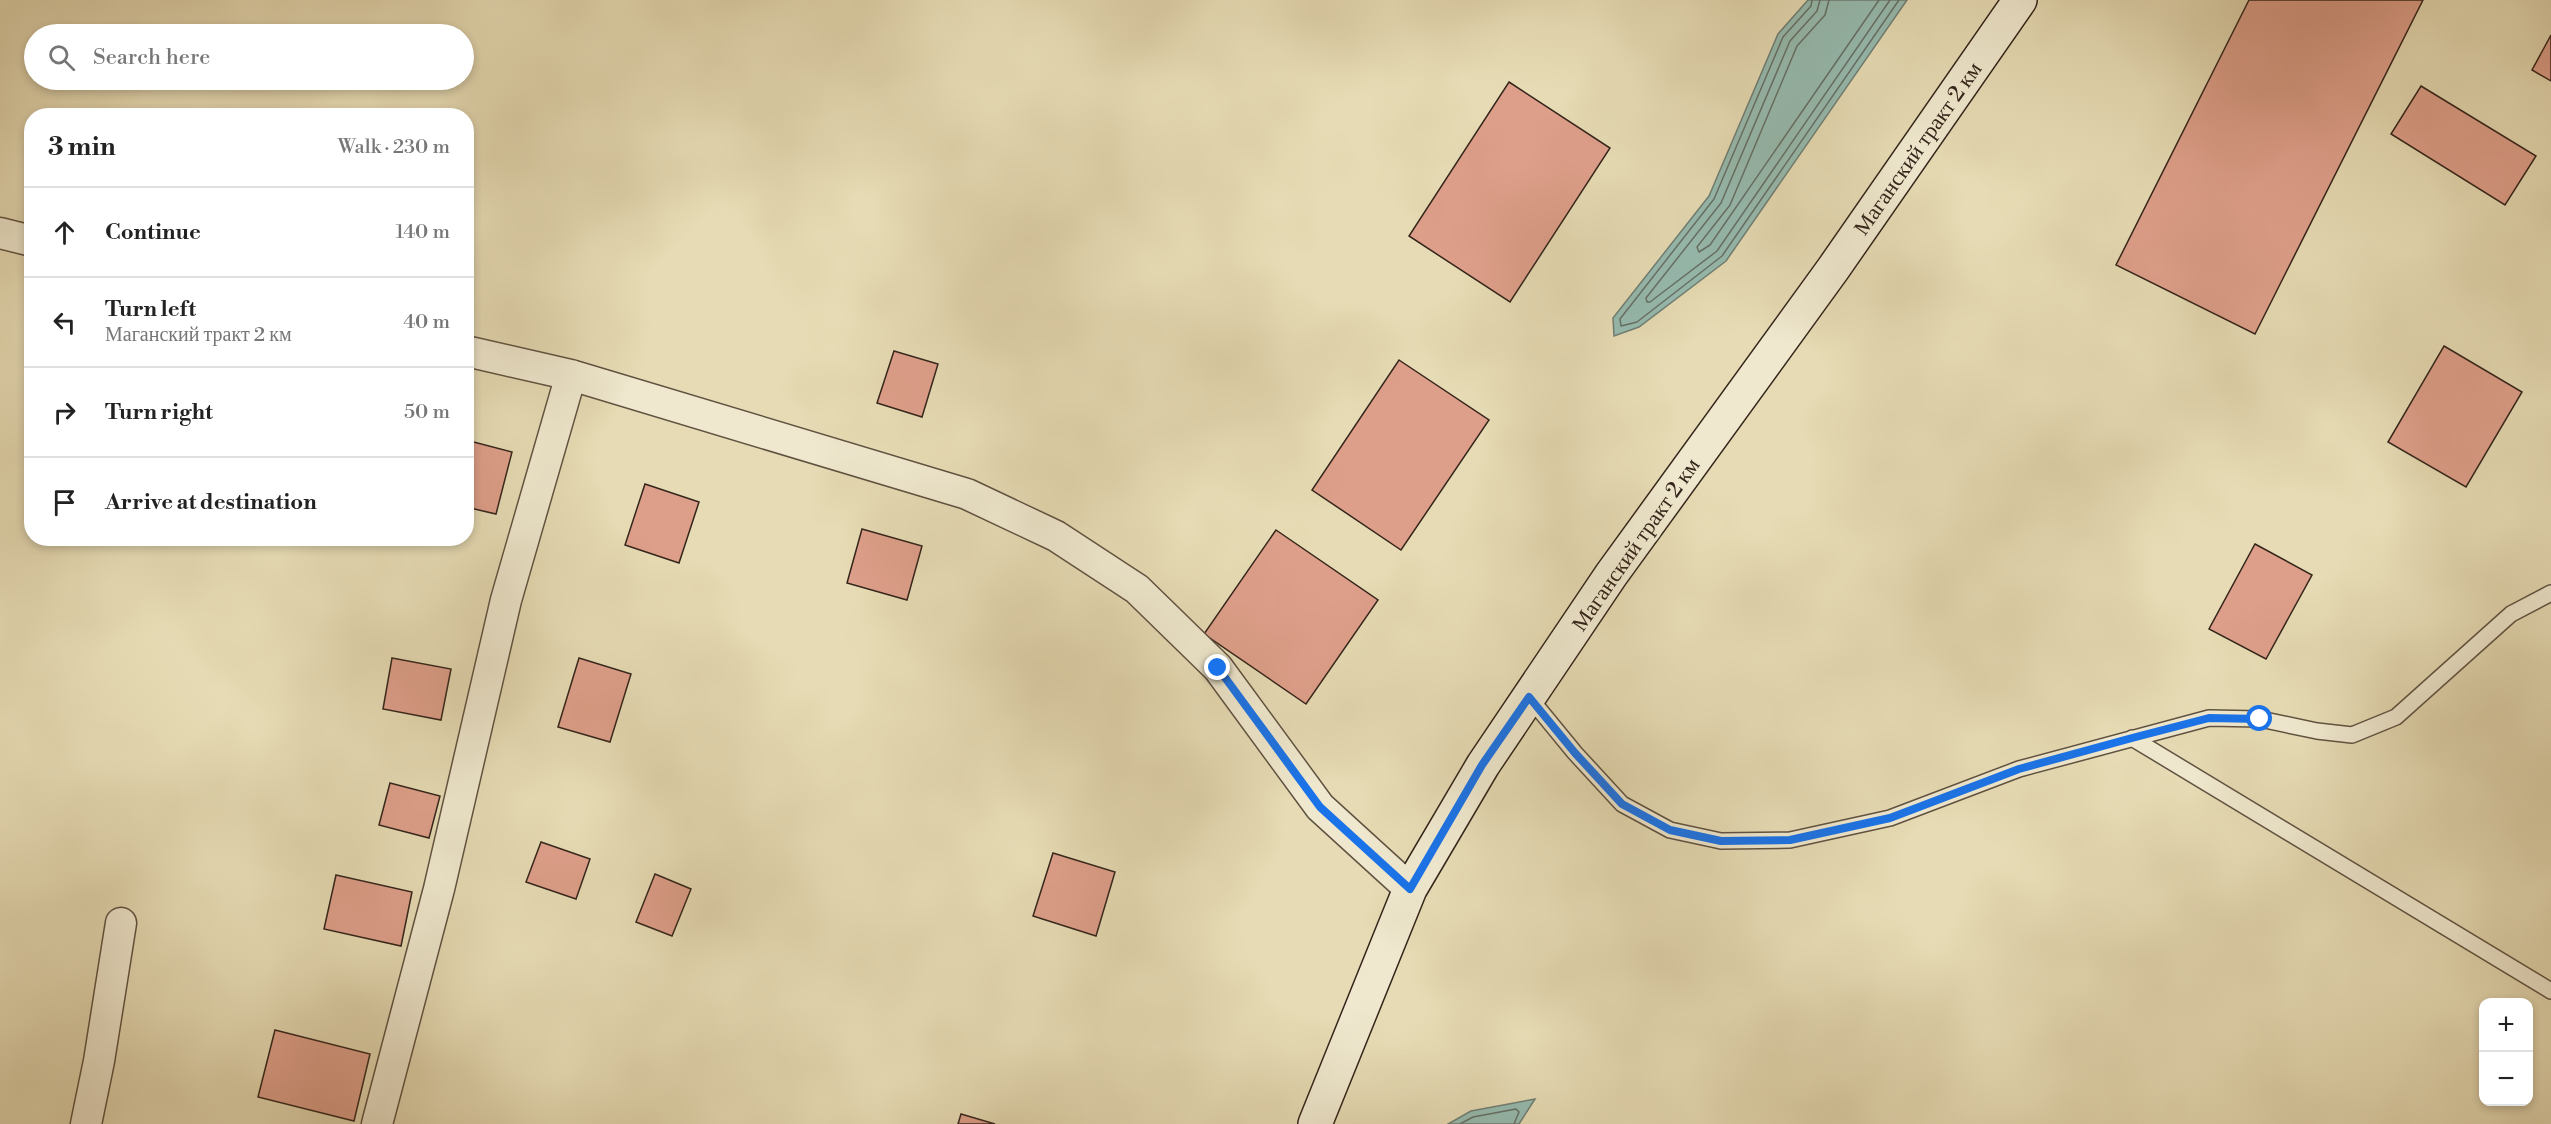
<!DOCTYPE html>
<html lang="en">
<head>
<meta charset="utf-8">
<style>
  :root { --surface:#fff; --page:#f2f2f2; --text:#222; --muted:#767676; --line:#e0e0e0 }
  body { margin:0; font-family:"Libre Bodoni",serif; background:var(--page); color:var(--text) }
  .controls { position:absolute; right:18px; bottom:18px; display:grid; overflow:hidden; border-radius:12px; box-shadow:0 3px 9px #0003 }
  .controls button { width:54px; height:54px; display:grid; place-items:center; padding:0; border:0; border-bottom:2px solid var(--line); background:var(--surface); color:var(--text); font:30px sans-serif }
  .stop { position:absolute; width:18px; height:18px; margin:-14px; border:4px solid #1a73e8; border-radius:50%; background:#fff }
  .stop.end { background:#1a73e8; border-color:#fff; box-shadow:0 2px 6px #0008 }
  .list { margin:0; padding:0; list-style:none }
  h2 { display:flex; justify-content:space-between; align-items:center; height:78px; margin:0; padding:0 24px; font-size:26px }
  h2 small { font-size:20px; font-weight:400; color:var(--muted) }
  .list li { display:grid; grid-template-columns:39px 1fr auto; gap:18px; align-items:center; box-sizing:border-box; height:90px; padding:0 24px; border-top:2px solid var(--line) }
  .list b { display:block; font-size:22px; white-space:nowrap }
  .list p { margin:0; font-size:20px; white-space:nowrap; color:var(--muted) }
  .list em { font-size:20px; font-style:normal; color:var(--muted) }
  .icon { flex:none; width:33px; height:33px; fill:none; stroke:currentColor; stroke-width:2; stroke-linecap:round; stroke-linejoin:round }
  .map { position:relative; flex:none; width:2551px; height:1124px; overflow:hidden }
  .search { position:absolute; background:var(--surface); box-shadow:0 3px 9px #0003; left:24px; top:24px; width:450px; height:66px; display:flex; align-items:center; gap:15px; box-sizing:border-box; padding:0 21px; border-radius:33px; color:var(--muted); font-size:22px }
  .panel { position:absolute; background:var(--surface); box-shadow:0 3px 9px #0003; left:24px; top:108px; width:450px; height:438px; border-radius:24px }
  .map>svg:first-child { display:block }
</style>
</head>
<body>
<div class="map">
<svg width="2551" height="1124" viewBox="0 0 2551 1124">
  <rect width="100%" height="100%" fill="#e6dbb4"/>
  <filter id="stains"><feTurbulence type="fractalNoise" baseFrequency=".00333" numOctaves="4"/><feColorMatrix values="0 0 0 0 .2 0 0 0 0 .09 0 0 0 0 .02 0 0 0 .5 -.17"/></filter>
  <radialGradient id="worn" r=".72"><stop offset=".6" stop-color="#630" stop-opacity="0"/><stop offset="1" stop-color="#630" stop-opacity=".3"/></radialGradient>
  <!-- water -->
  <path fill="#96bbb0" stroke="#6f7f74" stroke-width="1.5" d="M1808 0H1907L1726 261 1639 327 1614 336 1613 318 1709 196 1778 34Z
    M1535 1099 1519 1124H1448L1471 1111Z"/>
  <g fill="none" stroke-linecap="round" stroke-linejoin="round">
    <!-- shore -->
    <path stroke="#657066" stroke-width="1.5" d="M1812 0 1811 6 1783 37 1714 199 1620 319 1621 326 1637 322 1722 256 1899 0
      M1820 0 1817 11 1790 41 1721 203 1646 298 1647 302H1650L1717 251 1890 0
      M1829 0 1825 15 1797 46 1730 205 1697 247 1699 252 1710 245 1879 0
      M1460 1124 1473 1117 1516 1109 1519 1112 1514 1124"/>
  </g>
  <!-- building -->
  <path fill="#de9f8a" stroke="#34251b" stroke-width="1.5" d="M2249 0H2423L2255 334 2116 265Z
    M2551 35V81L2532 70Z
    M1509 82 1610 148 1510 302 1409 236Z
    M2421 86 2536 156 2505 205 2391 134Z
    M2444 346 2522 392 2466 487 2388 442Z
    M894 351 938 364 922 417 877 403Z
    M1399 360 1489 420 1401 550 1312 490Z
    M466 440 512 452 496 514 466 507Z
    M645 484 699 502 679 563 625 545Z
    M862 529 922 546 907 600 847 583Z
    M1276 530 1378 600 1306 704 1204 634Z
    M2255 544 2312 575 2266 659 2209 629Z
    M392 658 451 669 441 720 383 709Z
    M579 658 631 674 610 742 558 727Z
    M390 783 440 796 429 838 379 825Z
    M541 842 590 859 576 899 526 882Z
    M1053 853 1115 872 1096 936 1033 916Z
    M655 874 691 889 672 936 636 922Z
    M336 875 412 892 401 946 324 929Z
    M275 1030 370 1054 354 1121 258 1097Z
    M961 1114 995 1124H958Z"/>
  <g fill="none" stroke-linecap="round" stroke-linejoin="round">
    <!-- lane casing -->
    <g stroke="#605241" stroke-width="18">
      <path id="lane" d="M1529 697 1575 753 1622 804 1670 830 1721 841 1790 840 1890 818 2019 769 2209 718 2260 719 2317 731 2352 735 2396 717 2511 614 2551 593
        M2132 738 2551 991"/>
    </g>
    <!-- street casing -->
    <g stroke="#605241" stroke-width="33">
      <path id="street" d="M0 233 32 241
        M466 351 571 375 967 494 1056 536 1137 589 1218 668 1320 807 1410 889
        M86 1124 99 1061 121 923
        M377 1124 439 889 506 600 571 375"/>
    </g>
    <!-- secondary casing -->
    <g stroke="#34251b" stroke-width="36">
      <path id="secondary" d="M1315 1124 1410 889 1483 765 1611 575 1833 269 2020 0"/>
    </g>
    <!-- lane -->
    <use href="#lane" stroke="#efe8ce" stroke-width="15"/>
    <!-- street -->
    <use href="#street" stroke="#efe8ce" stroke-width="30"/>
    <!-- secondary -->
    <use href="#secondary" stroke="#efe8ce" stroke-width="33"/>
  </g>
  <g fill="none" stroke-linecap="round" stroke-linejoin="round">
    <!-- route -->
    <path stroke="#1a73e8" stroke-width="8" d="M1218 668 1320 807 1410 889 1482 765 1529 697 1575 753 1622 804 1670 830 1721 841 1790 840 1890 818 2019 769 2132 738 2209 718 2260 719"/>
  </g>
  <g text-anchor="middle" stroke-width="6" stroke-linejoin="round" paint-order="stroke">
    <!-- street labels -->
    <g font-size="22" fill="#34251b" stroke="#efe8ce">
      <text transform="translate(1917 148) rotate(-55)" y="8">Маганский тракт 2 км</text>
      <text transform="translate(1635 544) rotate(-55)" y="8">Маганский тракт 2 км</text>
    </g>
  </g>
  <rect width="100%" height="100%" filter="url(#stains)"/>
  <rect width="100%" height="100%" fill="url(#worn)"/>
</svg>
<div class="controls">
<button>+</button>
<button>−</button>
</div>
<div class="stop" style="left:2260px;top:719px"></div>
<div class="stop end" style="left:1218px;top:668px"></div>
<div class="search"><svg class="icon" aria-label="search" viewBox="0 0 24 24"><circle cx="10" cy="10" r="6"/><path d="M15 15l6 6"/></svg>Search here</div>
<section class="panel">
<h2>3 min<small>Walk · 230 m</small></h2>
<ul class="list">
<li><svg class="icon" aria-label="ahead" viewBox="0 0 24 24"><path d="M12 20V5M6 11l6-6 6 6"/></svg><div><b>Continue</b></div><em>140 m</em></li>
<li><svg class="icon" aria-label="left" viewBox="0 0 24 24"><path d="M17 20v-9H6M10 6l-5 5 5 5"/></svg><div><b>Turn left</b><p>Маганский тракт 2 км</p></div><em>40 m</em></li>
<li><svg class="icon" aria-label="right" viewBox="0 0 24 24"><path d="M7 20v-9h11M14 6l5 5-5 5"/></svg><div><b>Turn right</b></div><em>50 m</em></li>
<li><svg class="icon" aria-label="arrive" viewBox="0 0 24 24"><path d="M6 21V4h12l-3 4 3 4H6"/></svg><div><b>Arrive at destination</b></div></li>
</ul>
</section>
</div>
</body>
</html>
